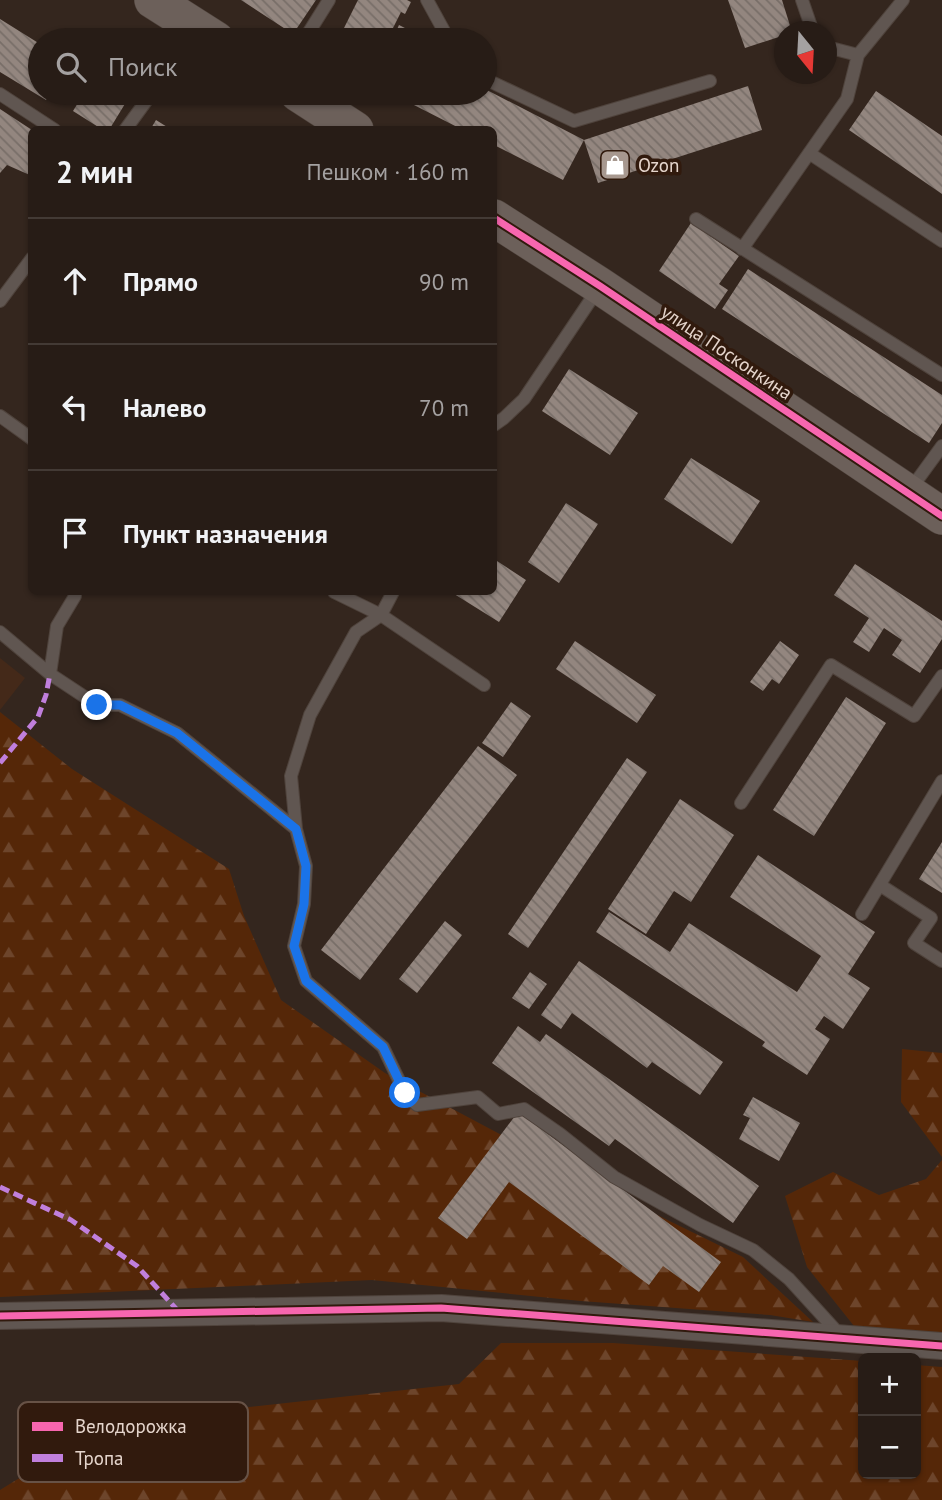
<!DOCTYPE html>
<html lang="ru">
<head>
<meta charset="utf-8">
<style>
  :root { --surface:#271c16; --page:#2f251f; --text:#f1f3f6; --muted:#a4a1a1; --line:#433a35 }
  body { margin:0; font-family:"PT Sans",sans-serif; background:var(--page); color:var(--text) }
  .controls { position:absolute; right:21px; bottom:21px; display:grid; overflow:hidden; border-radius:10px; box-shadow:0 2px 5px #0004 }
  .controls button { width:63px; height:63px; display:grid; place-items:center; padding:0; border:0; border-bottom:2px solid var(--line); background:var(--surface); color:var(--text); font:35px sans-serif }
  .compass { position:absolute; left:774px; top:21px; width:63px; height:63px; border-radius:50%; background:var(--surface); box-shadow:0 2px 5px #0004; rotate:162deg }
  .stop { position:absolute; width:21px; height:21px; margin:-16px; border:5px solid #1a73e8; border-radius:50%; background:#fff }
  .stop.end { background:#1a73e8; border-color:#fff; box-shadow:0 2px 7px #0008 }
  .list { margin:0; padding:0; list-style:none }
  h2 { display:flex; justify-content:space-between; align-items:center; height:91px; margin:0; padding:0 28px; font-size:30px }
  h2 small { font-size:23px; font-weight:400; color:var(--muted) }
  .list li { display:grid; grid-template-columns:46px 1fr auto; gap:21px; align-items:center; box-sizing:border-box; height:126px; padding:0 28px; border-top:2px solid var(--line) }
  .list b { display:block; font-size:26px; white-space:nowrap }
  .list em { font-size:23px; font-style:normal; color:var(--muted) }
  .icon { flex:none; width:38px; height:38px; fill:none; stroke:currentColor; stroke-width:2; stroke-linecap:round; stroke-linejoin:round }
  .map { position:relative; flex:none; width:942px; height:1500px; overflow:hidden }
  .search { position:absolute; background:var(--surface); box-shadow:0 2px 5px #0004; left:28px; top:28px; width:469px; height:77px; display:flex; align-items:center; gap:18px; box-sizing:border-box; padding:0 24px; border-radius:38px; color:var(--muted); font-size:26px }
  .panel { position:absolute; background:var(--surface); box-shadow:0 2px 5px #0004; left:28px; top:126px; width:469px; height:469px; border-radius:10px }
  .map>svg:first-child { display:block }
</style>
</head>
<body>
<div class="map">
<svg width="942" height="1500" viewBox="0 0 942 1500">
  <defs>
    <pattern id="forest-firs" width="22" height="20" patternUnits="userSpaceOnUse" patternTransform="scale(1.75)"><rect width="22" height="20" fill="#552708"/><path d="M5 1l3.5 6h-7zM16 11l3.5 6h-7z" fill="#6d452b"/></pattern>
    <pattern id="building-back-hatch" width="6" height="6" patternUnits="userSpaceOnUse" patternTransform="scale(1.75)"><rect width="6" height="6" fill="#93867f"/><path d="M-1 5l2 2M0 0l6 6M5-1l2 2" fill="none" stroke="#786e68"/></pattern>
  </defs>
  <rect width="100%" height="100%" fill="#34261e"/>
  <!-- built -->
  <path fill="#442919" d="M0 658 25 678 0 710Z"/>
  <!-- forest -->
  <path fill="url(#forest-firs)" d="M0 712 72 769 229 869 244 916 281 1000 385 1073 594 1184 743 1257 813 1322 770 1315 581 1301 372 1280 0 1297Z
    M902 1049 942 1053V1157L901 1102Z
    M942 1160V1333L854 1326 807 1267 785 1196 833 1172 879 1195 926 1179Z
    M501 1343H613L863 1361V1474H916V1365L942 1367V1500H0V1490L34 1469 195 1413 459 1384Z"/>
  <!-- building -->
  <path fill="url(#building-back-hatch)" d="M241 0H316L293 34Z
    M358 0H407L411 2 405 14 401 12 387 40H338Z
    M728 0H782L792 32H785V35L745 48Z
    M0 19 40 44V93H50L46 100 0 72Z
    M399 25 429 40H392Z
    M748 86 762 130 598 183 584 140Z
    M485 89 584 140 563 180 494 145V130H463L412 104 418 93H485Z
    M876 91 942 136V194L849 130Z
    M84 93H130L131 94 109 130H103L73 111Z
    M0 109 32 130V176L7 165 0 173Z
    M156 120 172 130H150Z
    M691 223 739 256 719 284 728 290 715 309 659 271Z
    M748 269 942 395V423L929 443 722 309Z
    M569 369 638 413 610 455 542 411Z
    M691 458 760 501 732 544 664 499Z
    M566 503 598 524 559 583 528 562Z
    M494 559 526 580 499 622 451 592H494Z
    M855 564 942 621V639L920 673 892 655 902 640 884 628 869 652 853 642 869 618 834 595Z
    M575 641 656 695 637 723 556 669Z
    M780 641 799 655 779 684 772 679 763 691 750 682Z
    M846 697 886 723 814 836 773 810Z
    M511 702 531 716 503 757 482 743Z
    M478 746 517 775 360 980 321 950Z
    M627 758 647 772 528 948 508 934Z
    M680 799 734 835 691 902 674 891 646 934 608 909Z
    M942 842V893L919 879Z
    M758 855 875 932 848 974 870 988 843 1029 824 1016 815 1029 830 1039 807 1075 762 1046 765 1042 596 932 609 912 670 952 689 923 797 992 821 956 730 897Z
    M445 921 462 935 417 993 399 979Z
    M579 961 723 1062 700 1095 652 1062 647 1068 572 1013 561 1029 541 1015Z
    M530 972 547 984 529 1009 512 998Z
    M518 1026 540 1042 546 1034 759 1186 733 1223 615 1139 609 1146 492 1063Z
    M753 1097 800 1123 779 1161 739 1139 750 1118 743 1115Z
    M518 1112 721 1262 699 1292 663 1266 649 1285 509 1182 467 1239 438 1218Z"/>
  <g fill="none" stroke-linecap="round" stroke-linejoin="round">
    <!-- lane casing -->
    <g stroke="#4f433c" stroke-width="14">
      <path id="lane" d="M427 0 449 40
        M802 0 813 32
        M304 40 329 0
        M827 47 858 55 903 0
        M485 79 574 121 710 81
        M0 94 55 130
        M125 130 152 93
        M809 153 942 241
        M696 219 942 375
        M742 249 847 99 858 55
        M0 301 32 258
        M0 416 32 439
        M494 425 504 418 524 399 598 289
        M910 490 942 446
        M393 592 381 615 484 685
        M0 632 50 674 97 705H120L177 733 296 829 306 866 304 904 294 946 306 981 383 1047 405 1093 417 1105 478 1097 498 1114 524 1109 560 1134 614 1177 700 1225 753 1250 789 1279 840 1335
        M50 674 57 626 75 596V592
        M741 803 831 665 914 716 942 676
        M296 829 291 776 310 715 356 632 381 615 334 592
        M880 885 931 918 914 943 942 961
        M862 914 942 781"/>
    </g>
    <!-- street casing -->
    <g stroke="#4f433c" stroke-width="28">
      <path id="street" d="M0 1316 441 1308 942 1346"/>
    </g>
    <!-- secondary casing -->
    <g stroke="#4f433c" stroke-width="38">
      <path id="secondary" d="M153 0 216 40
        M298 93 355 130
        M494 218 600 286 942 516"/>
    </g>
    <!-- lane -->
    <use href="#lane" stroke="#605651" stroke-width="12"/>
    <!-- street -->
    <use href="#street" stroke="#605651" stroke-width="26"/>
    <!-- secondary -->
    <use href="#secondary" stroke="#6c605a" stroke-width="37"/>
    <!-- quiet -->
    <path stroke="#c07fdc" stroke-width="5" stroke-dasharray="10 5" stroke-linecap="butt" d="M0 763 38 717 46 695 50 674
      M0 1187 71 1220 137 1266 180 1313"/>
    <!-- cycleway casing -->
    <g stroke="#311a0d" stroke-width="11">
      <path id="cycleway" d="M494 218 600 286 942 516
        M0 1316 441 1308 942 1346"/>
    </g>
    <!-- cycleway -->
    <use href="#cycleway" stroke="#f766af" stroke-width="7"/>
  </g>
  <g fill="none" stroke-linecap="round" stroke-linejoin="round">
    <!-- route -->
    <path stroke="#1a73e8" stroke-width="9" d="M97 705H120L177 733 296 829 306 866 304 904 294 946 306 981 383 1047 405 1093"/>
  </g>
  <!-- icons -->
  <defs>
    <g id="shop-square" transform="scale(1.575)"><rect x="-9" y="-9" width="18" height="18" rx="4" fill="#a7988f" stroke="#311a0d"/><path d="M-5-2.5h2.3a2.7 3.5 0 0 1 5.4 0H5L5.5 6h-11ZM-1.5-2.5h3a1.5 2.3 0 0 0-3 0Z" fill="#fff"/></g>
  </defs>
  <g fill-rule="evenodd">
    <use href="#shop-square" x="615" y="165"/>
  </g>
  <g text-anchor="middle" stroke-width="7" stroke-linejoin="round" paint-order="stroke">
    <!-- poi labels -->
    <g font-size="19" fill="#e5d5cc" stroke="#311a0d" text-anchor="start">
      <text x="638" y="172">Ozon</text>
    </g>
    <!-- street labels -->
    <g font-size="19" fill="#e5d5cc" stroke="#311a0d">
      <text transform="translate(727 352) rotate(34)" y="7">улица Посконкина</text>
    </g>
  </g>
  <!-- legend -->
  <rect x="18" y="1402" width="230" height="80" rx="10" fill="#311a0d" stroke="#675246" stroke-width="2"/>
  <rect x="32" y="1422" width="31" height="9" fill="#f766af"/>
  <rect x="32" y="1454" width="31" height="8" fill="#c07fdc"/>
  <g font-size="19" fill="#e5d5cc">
    <text x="75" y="1433">Велодорожка</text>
    <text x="75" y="1465">Тропа</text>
  </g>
</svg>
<div class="controls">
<button>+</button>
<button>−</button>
</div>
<svg class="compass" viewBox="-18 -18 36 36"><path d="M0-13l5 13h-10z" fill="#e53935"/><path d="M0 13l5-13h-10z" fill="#a4a1a1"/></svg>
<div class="stop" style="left:405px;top:1093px"></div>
<div class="stop end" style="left:97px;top:705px"></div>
<div class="search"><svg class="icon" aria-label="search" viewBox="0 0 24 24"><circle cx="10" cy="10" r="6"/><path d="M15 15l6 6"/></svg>Поиск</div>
<section class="panel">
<h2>2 мин<small>Пешком · 160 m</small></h2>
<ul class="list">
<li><svg class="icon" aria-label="ahead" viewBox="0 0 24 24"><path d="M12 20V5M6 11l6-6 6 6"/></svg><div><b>Прямо</b></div><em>90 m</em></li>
<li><svg class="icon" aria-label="left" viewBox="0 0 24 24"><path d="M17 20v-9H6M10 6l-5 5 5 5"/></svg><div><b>Налево</b></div><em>70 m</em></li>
<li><svg class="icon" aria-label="arrive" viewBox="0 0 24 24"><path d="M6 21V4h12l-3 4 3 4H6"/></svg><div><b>Пункт назначения</b></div></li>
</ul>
</section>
</div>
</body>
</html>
